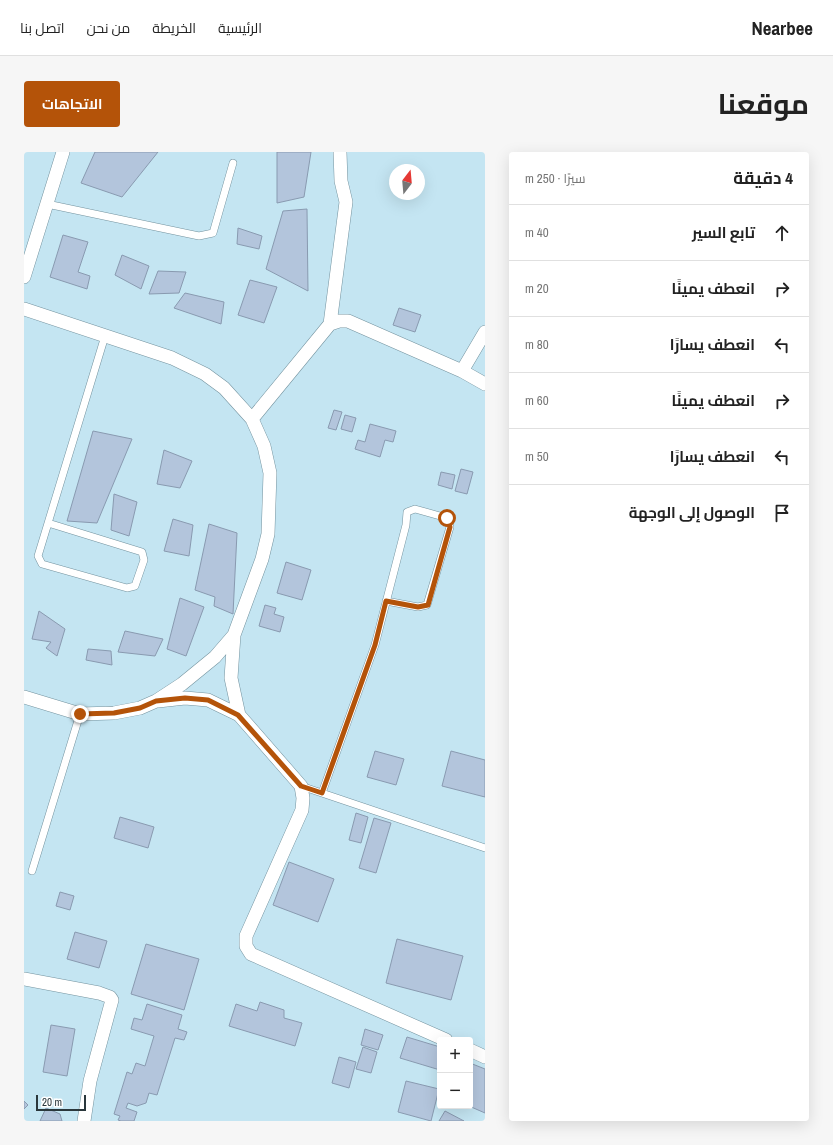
<!DOCTYPE html>
<html lang="ar">
<head>
<meta charset="utf-8">
<style>
  :root { --surface:#fff; --page:#f6f6f6; --text:#222; --muted:#767676; --line:#e0e0e0; --accent:#b45309 }
  body { margin:0; font-family:"Archivo Narrow",Cairo,sans-serif; background:var(--page); color:var(--text); direction:rtl }
  .controls { position:absolute; right:12px; bottom:12px; display:grid; overflow:hidden; border-radius:4px; box-shadow:0 4px 16px #0002 }
  .controls button { width:36px; height:36px; display:grid; place-items:center; padding:0; border:0; border-bottom:1px solid var(--line); background:var(--surface); color:var(--text); font:20px sans-serif }
  .compass { position:absolute; left:365px; top:12px; width:36px; height:36px; border-radius:50%; background:var(--surface); box-shadow:0 4px 16px #0002; rotate:16deg }
  .scale { position:absolute; left:12px; bottom:10px; width:50px; box-sizing:border-box; padding-left:4px; border:2px solid #2a373c; border-top:0; font-size:11px; line-height:14px; white-space:nowrap; color:#2a373c; -webkit-text-stroke:3px #fff; paint-order:stroke }
  .stop { position:absolute; width:12px; height:12px; margin:-9px; border:3px solid #b45309; border-radius:50%; background:#fff }
  .stop.end { background:#b45309; border-color:#fff; box-shadow:0 1px 4px #0008 }
  .list { margin:0; padding:0; list-style:none }
  h2 { display:flex; justify-content:space-between; align-items:center; height:52px; margin:0; padding:0 16px; font-size:17px }
  h2 small { font-size:13px; font-weight:400; color:var(--muted) }
  .list li { display:grid; grid-template-columns:26px 1fr auto; gap:12px; align-items:center; box-sizing:border-box; height:56px; padding:0 16px; border-top:1px solid var(--line) }
  .list b { display:block; font-size:15px; white-space:nowrap }
  .list em { font-size:13px; font-style:normal; color:var(--muted) }
  .icon { flex:none; width:22px; height:22px; fill:none; stroke:currentColor; stroke-width:2; stroke-linecap:round; stroke-linejoin:round }
  .map { position:relative; flex:none; width:461px; height:969px; overflow:hidden; direction:ltr; border-radius:4px }
  header { display:flex; align-items:center; gap:24px; box-sizing:border-box; height:56px; padding:0 20px; background:var(--surface); border-bottom:1px solid var(--line) }
  header strong { font-size:19px }
  nav { display:flex; gap:22px; margin-inline-start:auto; font-size:14px }
  .intro { display:flex; align-items:center; justify-content:space-between; box-sizing:border-box; height:96px; padding:0 24px }
  h1 { margin:0; font-size:28px }
  .button { padding:10px 18px; border-radius:4px; background:var(--accent); color:#fff; font-size:14px; font-weight:700 }
  main { display:flex; gap:24px; padding:0 24px }
  aside { flex:1; background:var(--surface); border-radius:4px; box-shadow:0 4px 16px #0002 }
  .map>svg:first-child { display:block }
</style>
</head>
<body>
<header>
<strong>Nearbee</strong>
<nav><a>الرئيسية</a><a>الخريطة</a><a>من نحن</a><a>اتصل بنا</a></nav>
</header>
<div class="intro"><h1>موقعنا</h1><a class="button">الاتجاهات</a></div>
<main>
<aside>
<h2>4 دقيقة<small>سيرًا · 250 m</small></h2>
<ul class="list">
<li><svg class="icon" aria-label="ahead" viewBox="0 0 24 24"><path d="M12 20V5M6 11l6-6 6 6"/></svg><div><b>تابع السير</b></div><em>40 m</em></li>
<li><svg class="icon" aria-label="right" viewBox="0 0 24 24"><path d="M7 20v-9h11M14 6l5 5-5 5"/></svg><div><b>انعطف يمينًا</b></div><em>20 m</em></li>
<li><svg class="icon" aria-label="left" viewBox="0 0 24 24"><path d="M17 20v-9H6M10 6l-5 5 5 5"/></svg><div><b>انعطف يسارًا</b></div><em>80 m</em></li>
<li><svg class="icon" aria-label="right" viewBox="0 0 24 24"><path d="M7 20v-9h11M14 6l5 5-5 5"/></svg><div><b>انعطف يمينًا</b></div><em>60 m</em></li>
<li><svg class="icon" aria-label="left" viewBox="0 0 24 24"><path d="M17 20v-9H6M10 6l-5 5 5 5"/></svg><div><b>انعطف يسارًا</b></div><em>50 m</em></li>
<li><svg class="icon" aria-label="arrive" viewBox="0 0 24 24"><path d="M6 21V4h12l-3 4 3 4H6"/></svg><div><b>الوصول إلى الوجهة</b></div></li>
</ul>
</aside>
<div class="map">
<svg width="461" height="969" viewBox="0 0 461 969">
  <rect width="100%" height="100%" fill="#c4e5f2"/>
  <!-- building -->
  <path fill="#b3c5dc" stroke="#899ab0" d="M71 0H134L98 45 57 31Z
    M253 0H287L280 45 253 51Z
    M283 57 284 139 242 117 259 59Z
    M214 76 238 84 235 97 213 92Z
    M39 83 64 90 54 120 66 124 63 137 26 125Z
    M98 103 125 114 117 137 91 123Z
    M134 119 162 120 155 141 125 142Z
    M226 128 253 135 240 171 214 163Z
    M161 141 200 150 197 172 150 156Z
    M375 156 397 163 391 180 369 173Z
    M310 258 318 260 312 278 304 276Z
    M321 263 332 266 328 280 317 277Z
    M346 272 372 279 369 290 361 288 356 305 331 297 334 288 341 290Z
    M69 279 108 287 73 371 43 369Z
    M140 298 168 309 156 336 133 332Z
    M437 317 449 320 443 342 431 339Z
    M417 320 431 323 428 337 414 333Z
    M90 342 113 350 105 384 87 378Z
    M149 367 169 373 165 404 140 399Z
    M185 372 213 381 209 462 190 454 191 445 171 438Z
    M262 410 287 418 278 448 253 441Z
    M156 446 180 455 162 504 143 497Z
    M241 453 252 456 250 462 260 465 256 480 235 474Z
    M15 459 41 477 33 504 22 496 27 490 8 487Z
    M101 479 139 487 131 504 94 500Z
    M64 497 87 499 88 513 62 508Z
    M351 599 380 607 372 633 343 625Z
    M427 599 461 608V645L418 634Z
    M332 661 344 665 337 691 325 688Z
    M96 665 130 675 124 696 90 686Z
    M350 666 367 671 352 721 335 716Z
    M265 710 310 727 294 770 249 753Z
    M36 740 50 744 46 758 32 754Z
    M51 780 83 789 75 816 43 807Z
    M373 787 439 804 427 848 362 831Z
    M122 792 175 807 160 858 107 842Z
    M236 850 260 858V866L278 871 271 894 205 874 212 852 233 859Z
    M123 852 158 863 154 877 163 880 160 888 151 886 133 943 125 941 122 951 113 954 104 951 102 956 113 960 110 969H97L94 968 96 964 90 962 103 920 108 922 112 911 121 914 130 884 107 877 110 866 118 868Z
    M27 873 51 877 43 924 19 920Z
    M341 877 359 883 354 898 337 893Z
    M383 885 416 895V918L376 906Z
    M339 895 353 900 347 921 332 917Z
    M315 905 332 910 325 936 308 931Z
    M446 911 461 917V961L445 954Z
    M382 929 415 937 407 969 374 960Z
    M0 949 4 953 0 957Z
    M22 956 36 962 38 969H16Z
    M421 959 440 969H415Z"/>
  <g fill="none" stroke-linecap="round" stroke-linejoin="round">
    <!-- service casing -->
    <g stroke="#74939f" stroke-width="8">
      <path id="service" d="M23 52 175 84 189 81 209 11
        M24 371 118 400 120 408 111 434 103 436 18 412 14 404 81 184
        M277 634 461 696
        M298 641 351 493 382 373 383 360 391 357 423 366 426 375 403 453 394 455 362 449
        M8 719 56 562"/>
    </g>
    <!-- minor casing -->
    <g stroke="#74939f" stroke-width="14">
      <path id="minor" d="M0 125 39 0
        M0 157 148 206 181 222 200 236 228 267 240 294 246 321 244 382 238 407 210 483 191 505 158 532 132 549 116 556 90 561 56 562 0 545
        M306 172 322 50 317 29 316 0
        M438 219 461 180
        M228 267 306 172 315 169H324L438 219 461 232
        M210 483 207 526 215 563
        M134 549 161 546 184 548 215 563 277 634 279 646 278 658 222 784V794L227 802 422 888
        M0 827 75 841 86 845 88 848 66 929 60 969
        M446 898 461 905"/>
    </g>
    <!-- service -->
    <use href="#service" stroke="#fff" stroke-width="7"/>
    <!-- minor -->
    <use href="#minor" stroke="#fff" stroke-width="13"/>
  </g>
  <g fill="none" stroke-linecap="round" stroke-linejoin="round">
    <!-- route -->
    <path stroke="#b45309" stroke-width="5" d="M56 562 90 561 116 556 132 549 161 546 184 548 214 563 277 634 298 641 351 493 362 449 394 455 404 453 426 375 423 366"/>
  </g>
</svg>
<div class="controls">
<button>+</button>
<button>−</button>
</div>
<svg class="compass" viewBox="-18 -18 36 36"><path d="M0-13l5 13h-10z" fill="#e53935"/><path d="M0 13l5-13h-10z" fill="#767676"/></svg>
<div class="scale">20 m</div>
<div class="stop" style="left:423px;top:366px"></div>
<div class="stop end" style="left:56px;top:562px"></div>
</div>
</main>
</body>
</html>
